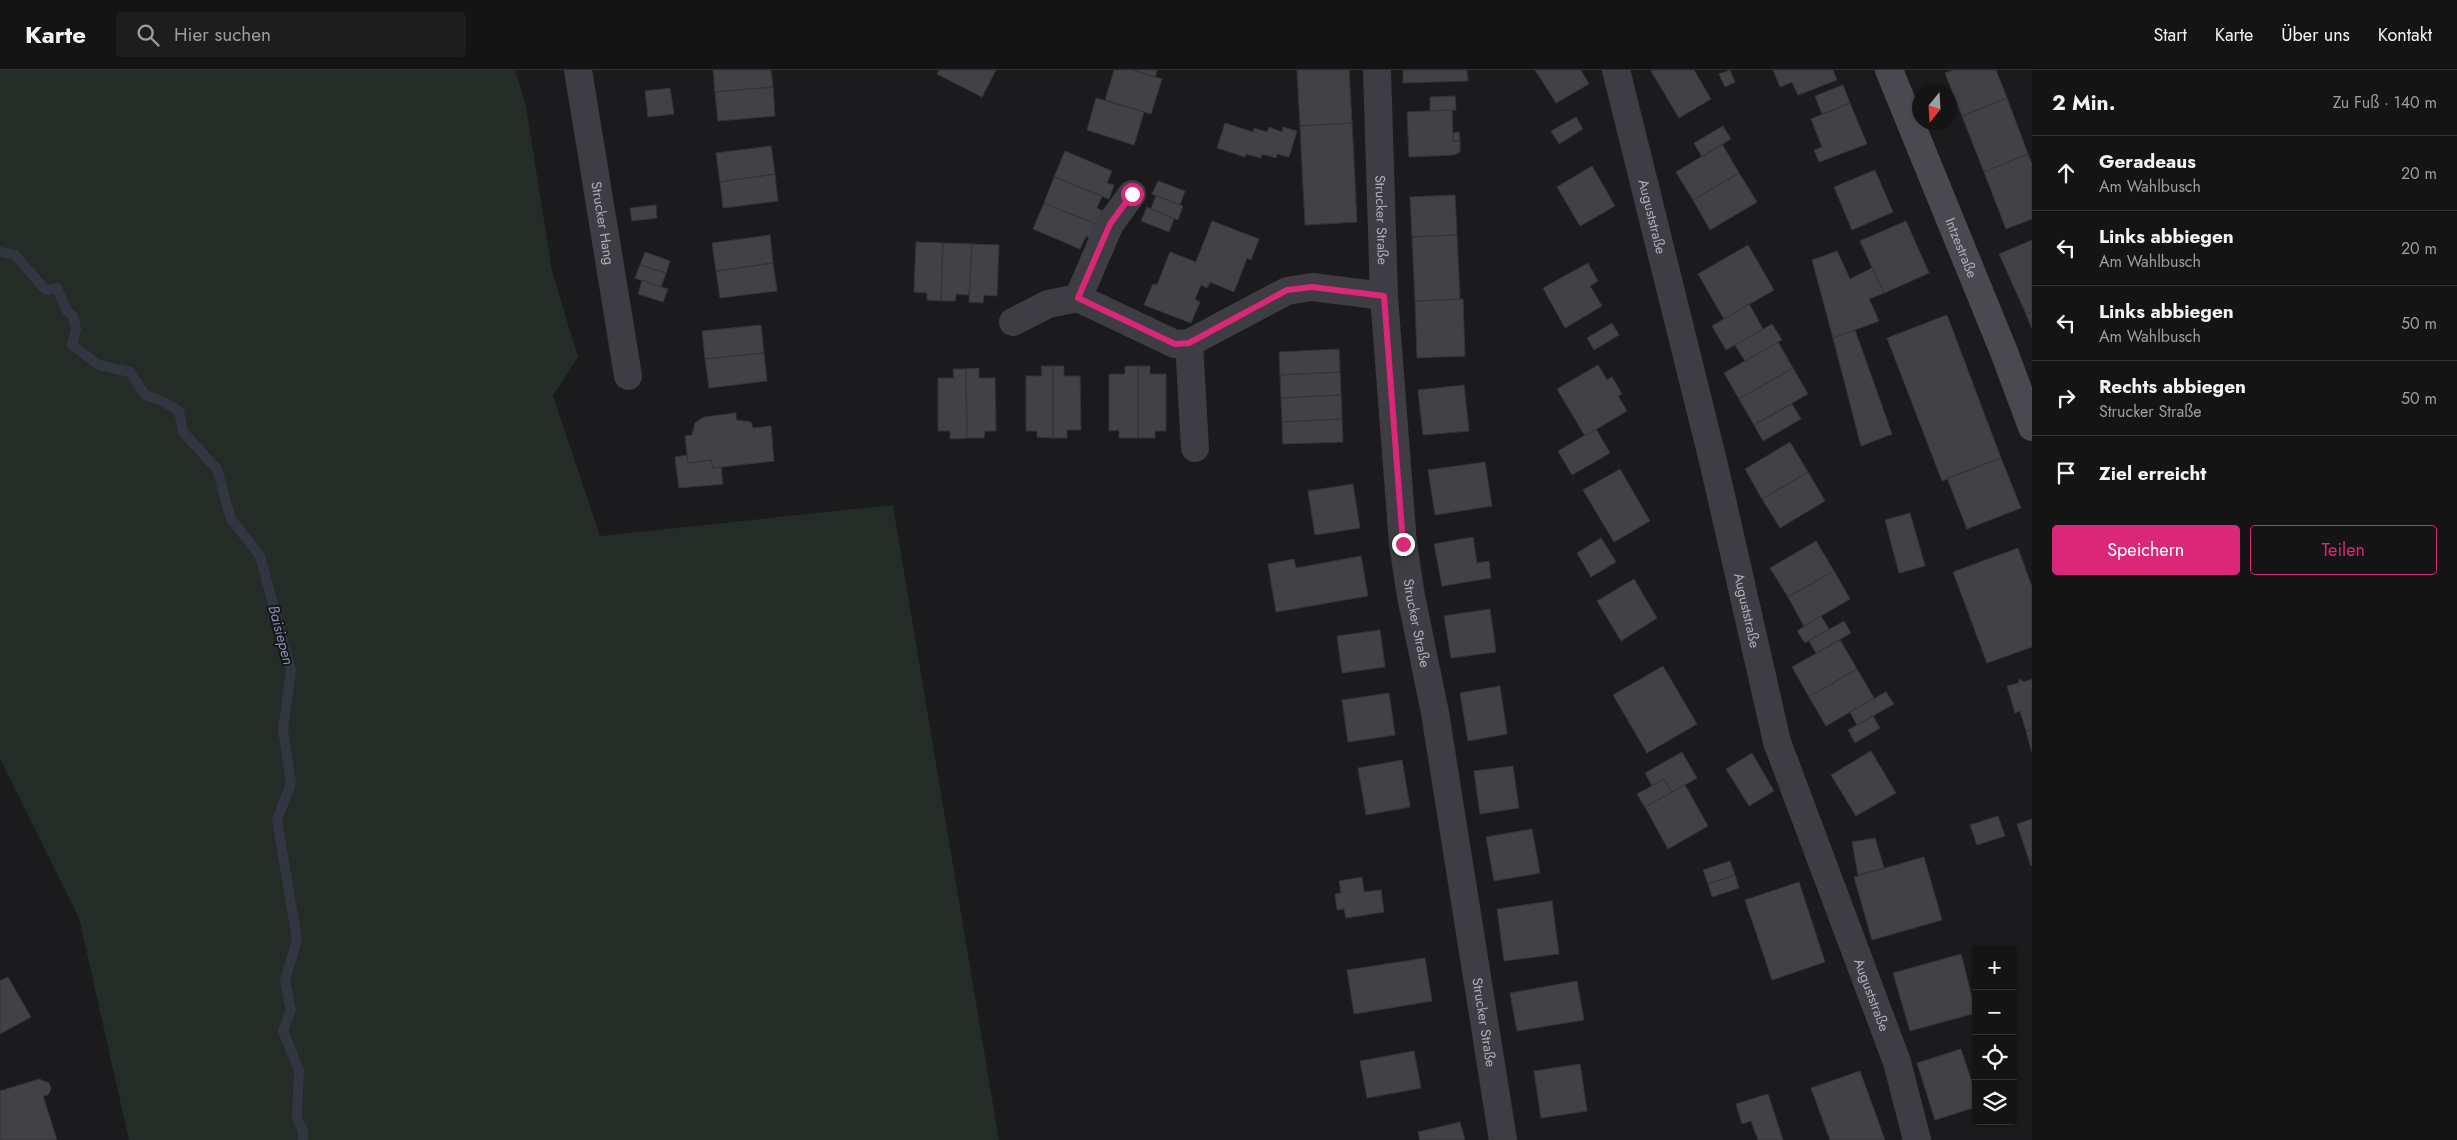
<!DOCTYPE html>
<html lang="de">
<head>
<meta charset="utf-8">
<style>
  :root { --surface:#141415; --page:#1d1d1e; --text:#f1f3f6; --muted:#9d9ea0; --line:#333334; --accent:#db2777 }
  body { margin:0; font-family:Jost,sans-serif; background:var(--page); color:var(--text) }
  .controls { position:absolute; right:15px; bottom:15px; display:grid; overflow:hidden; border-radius:5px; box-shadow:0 1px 4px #0004 }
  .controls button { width:45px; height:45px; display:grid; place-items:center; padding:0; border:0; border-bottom:1px solid var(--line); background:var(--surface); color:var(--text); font:25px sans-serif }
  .compass { position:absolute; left:1912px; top:15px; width:45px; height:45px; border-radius:50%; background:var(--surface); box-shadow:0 1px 4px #0004; rotate:198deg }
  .stop { position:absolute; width:15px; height:15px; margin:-11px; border:4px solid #db2777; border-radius:50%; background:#fff }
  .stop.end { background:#db2777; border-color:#fff; box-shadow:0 1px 5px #0008 }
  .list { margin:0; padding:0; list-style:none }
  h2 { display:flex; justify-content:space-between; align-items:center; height:65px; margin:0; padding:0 20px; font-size:21px }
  h2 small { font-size:16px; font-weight:400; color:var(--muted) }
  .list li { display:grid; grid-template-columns:32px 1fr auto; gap:15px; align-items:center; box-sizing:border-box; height:75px; padding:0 20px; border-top:1px solid var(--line) }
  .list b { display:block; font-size:19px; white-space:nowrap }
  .list p { margin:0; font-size:16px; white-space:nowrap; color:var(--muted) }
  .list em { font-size:16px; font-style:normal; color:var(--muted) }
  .actions { display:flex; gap:10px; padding:15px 20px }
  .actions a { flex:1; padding:11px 0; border:1px solid var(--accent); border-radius:5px; text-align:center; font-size:18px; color:var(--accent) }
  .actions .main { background:var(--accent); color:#fff }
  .icon { flex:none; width:28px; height:28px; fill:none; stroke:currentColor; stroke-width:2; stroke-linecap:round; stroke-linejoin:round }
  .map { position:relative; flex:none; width:2032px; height:1070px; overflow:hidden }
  header { display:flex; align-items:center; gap:30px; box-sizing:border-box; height:70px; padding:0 25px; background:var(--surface); border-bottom:1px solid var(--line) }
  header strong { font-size:24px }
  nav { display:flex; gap:28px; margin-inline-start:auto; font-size:18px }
  .search { width:350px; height:45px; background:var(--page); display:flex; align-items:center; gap:12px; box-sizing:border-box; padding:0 18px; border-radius:5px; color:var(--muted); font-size:19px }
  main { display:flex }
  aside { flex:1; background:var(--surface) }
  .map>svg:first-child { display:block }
</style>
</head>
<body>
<header>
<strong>Karte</strong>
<div class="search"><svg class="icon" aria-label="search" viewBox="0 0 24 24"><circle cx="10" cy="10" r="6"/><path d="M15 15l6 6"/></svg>Hier suchen</div>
<nav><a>Start</a><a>Karte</a><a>Über uns</a><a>Kontakt</a></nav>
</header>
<main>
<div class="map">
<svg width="2032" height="1070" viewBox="0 0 2032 1070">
  <rect width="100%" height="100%" fill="#1b1a1c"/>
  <!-- green -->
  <path fill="#242c27" d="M0 0H515L526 36 552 201 578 287 553 326 600 466 893 435 999 1070H129L79 848 0 689Z"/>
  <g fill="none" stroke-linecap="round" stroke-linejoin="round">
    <!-- stream -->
    <path stroke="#333641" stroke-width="10" d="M0 182 15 185 46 220 57 218 67 241 73 246 76 259 72 275 99 295 130 302 145 325 162 331 179 341 183 362 217 399 231 449 260 486 291 601 283 660 291 713 277 750 297 869 285 911 291 940 283 961 299 1000 297 1048 303 1061V1070"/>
  </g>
  <!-- building -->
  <path fill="#424246" stroke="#353438" d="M713 0H771L773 17 715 22Z
    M939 0H996L982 27 937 4Z
    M1114 0H1132L1162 9 1151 44 1105 30Z
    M1132 0H1157L1155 7Z
    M1297 0H1349L1352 53 1300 56Z
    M1403 0H1467L1468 11 1403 13Z
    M1535 0H1581L1589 14 1556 33Z
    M1654 0H1694L1711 29 1679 48 1651 1Z
    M1730 0 1735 12 1725 17 1719 4Z
    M1773 0H1833L1837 10 1798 25 1792 12 1780 17Z
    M1954 0H1996L2007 28 1962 46 1945 3Z
    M1843 15 1850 33 1822 44 1815 26Z
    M773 17 775 46 718 51 715 22Z
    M670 18 674 44 648 47 645 21Z
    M1455 26 1456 40 1430 41V27Z
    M1096 28 1144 42 1134 75 1087 60Z
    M2007 28 2028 84 1984 102 1962 46Z
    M1850 33 1867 74 1819 92 1814 80 1822 77 1811 49Z
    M1452 40 1453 71H1460V82L1454 85 1409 87 1407 42Z
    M1576 47 1583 59 1559 74 1551 61Z
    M1225 53 1253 62 1254 58 1267 62 1269 57 1282 62 1283 57 1297 61 1289 87 1277 84 1276 88 1262 84 1261 88 1246 84 1245 87 1217 78Z
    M1352 53 1357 152 1305 155 1300 56Z
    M1723 56 1731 69 1702 87 1694 73Z
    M1459 62 1460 71H1453V63Z
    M1722 74 1739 103 1693 130 1676 102Z
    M771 76 775 104 720 112 716 83Z
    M1065 81 1112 101 1107 113 1114 115 1109 129 1054 107Z
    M2028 84 2032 94V149L2006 159 1984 102Z
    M1592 96 1615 136 1580 156 1557 117Z
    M1875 100 1893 142 1852 160 1834 117Z
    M1739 103 1757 132 1710 160 1693 130Z
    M775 104 778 131 723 138 720 112Z
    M1054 107 1102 126 1097 138 1103 141 1098 155 1044 133Z
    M1158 111 1185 121 1180 135 1152 124Z
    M1455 125 1457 165 1412 167 1410 127Z
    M1156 126 1183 136 1178 150 1151 139Z
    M1044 133 1098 155 1092 169 1086 166 1080 179 1033 159Z
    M656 135 657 148 632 151 630 138Z
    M1147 137 1174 149 1169 162 1141 151Z
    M1212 151 1259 169 1251 190 1247 188 1234 222 1210 212 1207 218 1201 215 1195 229 1200 232 1191 253 1144 235 1153 214 1157 215 1170 182 1196 192Z
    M1906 151 1929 203 1884 223 1860 171Z
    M770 165 773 193 716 201 712 173Z
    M1457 165 1460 229 1415 231 1412 167Z
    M2032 170V242L2026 244 1999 184Z
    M916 172 943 173 941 231 927 230V223L914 222Z
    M943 173 972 174 969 225 956 224 955 231H941Z
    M972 174 999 175 997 226 984 225 983 233 969 232Z
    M1748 175 1774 220 1724 249 1698 204Z
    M1837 181 1850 209 1872 198 1884 223 1869 229 1879 251 1833 268 1812 190Z
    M645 182 670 191 666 203 640 195Z
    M773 193 777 221 720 228 716 201Z
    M1588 193 1598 211 1590 216 1602 236 1565 258 1543 218Z
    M640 195 666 203 661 217 635 208Z
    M642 210 668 219 663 232 638 224Z
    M1463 229 1465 286 1417 288 1415 231Z
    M1749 234 1763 259 1726 280 1712 256Z
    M2032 242V259L2026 244Z
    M1947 245 2001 388 1942 411 1887 268Z
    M1612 253 1619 265 1594 280 1587 268Z
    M1772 254 1782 270 1745 291 1735 275Z
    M761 255 764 283 705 289 702 261Z
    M1855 260 1892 364 1861 376 1833 268Z
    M1778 272 1793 298 1739 329 1724 303Z
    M1339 279 1340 302 1280 305 1279 282Z
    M764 283 767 311 709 318 705 289Z
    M1598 295 1607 310 1612 307 1622 324 1618 326 1627 341 1585 366 1557 319Z
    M1041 296H1053V368L1037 367V361H1026V306H1042Z
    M1053 296H1064V306H1080L1081 360H1067V368H1053Z
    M1125 296H1138V368H1119V360L1109 361V304H1125Z
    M1138 296H1150V304H1166V361H1155V368H1138Z
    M979 298V308H995L996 361H985L984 368H967L966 299Z
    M1793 298 1808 324 1754 355 1739 329Z
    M953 299H966L967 368 950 369V361H938V308H954Z
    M1340 302 1341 325 1281 328 1280 305Z
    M1464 315 1469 361 1423 365 1418 320Z
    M1341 325 1342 349 1282 352 1281 328Z
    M1792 334 1801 349 1763 371 1754 355Z
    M736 343V350L751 352 753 358 771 356 774 391 713 398 711 390 688 393 685 366 692 365 695 353 704 347Z
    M1342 349 1343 372 1283 374 1282 352Z
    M1596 359 1610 383 1572 405 1558 381Z
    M1790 372 1808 402 1762 429 1745 399Z
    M687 385 688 393 711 390 713 398 721 397 723 414 679 418 675 387Z
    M2001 388 2021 438 1967 459 1947 408Z
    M1485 392 1492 436 1435 445 1428 400Z
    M1620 399 1650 451 1614 472 1583 420Z
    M1808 402 1825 431 1780 458 1762 429Z
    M1353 414 1360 458 1315 465 1308 421Z
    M1910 443 1925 496 1899 503 1885 450Z
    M1473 467 1477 493 1489 491 1491 508 1442 516 1434 474Z
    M1601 468 1616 492 1591 507 1577 483Z
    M1816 471 1834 501 1788 527 1770 498Z
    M2018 478 2032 517V577L1987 593 1953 502Z
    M1361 486 1368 526 1276 542 1268 494 1294 489 1296 498Z
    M1834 501 1850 529 1804 556 1788 527Z
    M1634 509 1657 548 1621 571 1597 531Z
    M1490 539 1496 582 1451 588 1444 546Z
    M1821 546 1829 559 1805 573 1797 561Z
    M1844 551 1851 563 1816 583 1809 571Z
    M1380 560 1385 597 1342 603 1337 566Z
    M1840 570 1857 599 1809 627 1792 597Z
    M1663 596 1697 654 1647 683 1613 625Z
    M1857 599 1874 628 1826 656 1809 627Z
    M2020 609 2024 612 2032 609V659L2026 661 2020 641 2015 643 2007 616 2018 613Z
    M1500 616 1507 664 1468 671 1460 623Z
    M1886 622 1894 634 1857 655 1850 642Z
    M1389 623 1395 665 1348 672 1342 630Z
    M1873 646 1880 658 1855 673 1848 660Z
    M2032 659V683L2026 661Z
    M1871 681 1896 723 1856 746 1831 705Z
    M1682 682 1697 708 1672 722 1664 709 1652 716 1645 703Z
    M1752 683 1774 721 1749 736 1726 699Z
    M1402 690 1410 737 1366 745 1358 698Z
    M1513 696 1519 738 1480 744 1474 701Z
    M1664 709 1672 722 1645 737 1637 724Z
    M1685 715 1708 756 1668 779 1645 737Z
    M1998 746 2005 766 1977 775 1970 755Z
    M2032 749V795L2031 796 2017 754Z
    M1532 759 1540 803 1494 811 1486 767Z
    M1875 768 1884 798 1858 805 1852 772Z
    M1924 787 1942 850 1872 870 1854 807Z
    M1730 791 1735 805 1708 814 1703 800Z
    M1735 805 1739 818 1712 827 1708 814Z
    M1362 807 1364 822 1381 820 1384 842 1346 848 1344 839 1337 840 1335 824 1341 823 1339 811Z
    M1799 812 1825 892 1772 910 1745 830Z
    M1552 831 1559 884 1504 891 1497 839Z
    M1961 884 1976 943 1910 961 1893 903Z
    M1425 888 1432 931 1354 944 1347 900Z
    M8 907 31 947 0 964V911Z
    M1577 911 1584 950 1517 961 1510 923Z
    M1961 979 1976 1025V1037L1935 1050 1917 993Z
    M1414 981 1421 1018 1367 1028 1360 991Z
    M1580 994 1587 1041 1541 1048 1534 1001Z
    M1860 1001 1885 1070H1830L1811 1018Z
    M39 1009 49 1013 51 1019 48 1025 43 1026 57 1070H0V1021Z
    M1768 1024 1783 1070H1758L1751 1051 1742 1054 1736 1034Z
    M1460 1052 1465 1070H1420L1418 1062Z"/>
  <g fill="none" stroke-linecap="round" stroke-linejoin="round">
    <!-- minor -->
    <g stroke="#3e3d43" stroke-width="28">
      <path id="s1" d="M578 0 628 306"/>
      <path id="s2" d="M1377 0 1384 226 1403 474 1411 526 1435 643 1503 1070"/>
      <path id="s3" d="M1616 0 1714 395 1777 672 1897 992 1917 1070"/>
      <path d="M1078 228 1110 154 1132 124"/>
      <path d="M1013 252 1048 234 1078 228 1175 274 1189 273 1287 221 1312 217 1384 226"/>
      <path d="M1189 273 1195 378"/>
    </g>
    <!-- secondary -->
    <path stroke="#4a4950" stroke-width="28" id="s4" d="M1889 0 2004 282 2032 357"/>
  </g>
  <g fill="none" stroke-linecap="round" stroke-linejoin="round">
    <!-- route -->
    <path stroke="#db2777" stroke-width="6" d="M1132 124 1110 154 1078 228 1175 274 1189 273 1287 220 1312 217 1384 226 1403 474"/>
  </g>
  <g text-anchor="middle" stroke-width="4" stroke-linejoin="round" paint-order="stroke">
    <!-- street labels -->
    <g font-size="14" fill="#aeaeba" stroke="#161517">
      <text dy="5" stroke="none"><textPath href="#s3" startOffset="151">Auguststraße</textPath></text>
      <text dy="5" stroke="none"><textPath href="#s2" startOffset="150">Strucker Straße</textPath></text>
      <text dy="5" stroke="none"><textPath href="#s1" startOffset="155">Strucker Hang</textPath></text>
      <text dy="5" stroke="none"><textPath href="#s4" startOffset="192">Intzestraße</textPath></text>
      <text dy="5" stroke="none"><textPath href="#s3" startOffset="556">Auguststraße</textPath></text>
      <text dy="5" stroke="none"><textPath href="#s2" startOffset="555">Strucker Straße</textPath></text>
      <text dy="5" stroke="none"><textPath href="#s3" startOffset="961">Auguststraße</textPath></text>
      <text dy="5" stroke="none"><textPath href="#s2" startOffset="960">Strucker Straße</textPath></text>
    </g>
    <!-- water labels -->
    <g font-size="15" font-style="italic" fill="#8890b2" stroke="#161517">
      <text transform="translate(281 565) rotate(75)" y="5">Baisiepen</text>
    </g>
  </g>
</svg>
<div class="controls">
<button>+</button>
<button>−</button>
<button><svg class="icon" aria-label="locate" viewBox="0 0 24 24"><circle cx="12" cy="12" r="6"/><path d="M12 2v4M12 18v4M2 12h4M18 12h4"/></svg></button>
<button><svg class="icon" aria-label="layers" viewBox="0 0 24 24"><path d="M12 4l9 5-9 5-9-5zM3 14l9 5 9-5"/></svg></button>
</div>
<svg class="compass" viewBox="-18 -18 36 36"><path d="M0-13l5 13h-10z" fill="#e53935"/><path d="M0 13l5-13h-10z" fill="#9d9ea0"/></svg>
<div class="stop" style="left:1132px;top:124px"></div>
<div class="stop end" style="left:1403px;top:474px"></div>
</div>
<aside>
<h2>2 Min.<small>Zu Fuß · 140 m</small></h2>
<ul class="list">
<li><svg class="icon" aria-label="ahead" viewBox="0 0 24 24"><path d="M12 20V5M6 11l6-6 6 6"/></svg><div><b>Geradeaus</b><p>Am Wahlbusch</p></div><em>20 m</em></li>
<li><svg class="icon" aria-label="left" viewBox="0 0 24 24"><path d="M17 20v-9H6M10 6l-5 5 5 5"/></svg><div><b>Links abbiegen</b><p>Am Wahlbusch</p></div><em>20 m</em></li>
<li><svg class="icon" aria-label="left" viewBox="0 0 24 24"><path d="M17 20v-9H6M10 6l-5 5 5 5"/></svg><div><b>Links abbiegen</b><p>Am Wahlbusch</p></div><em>50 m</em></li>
<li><svg class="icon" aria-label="right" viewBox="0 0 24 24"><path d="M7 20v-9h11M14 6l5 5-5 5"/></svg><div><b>Rechts abbiegen</b><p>Strucker Straße</p></div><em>50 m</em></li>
<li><svg class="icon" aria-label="arrive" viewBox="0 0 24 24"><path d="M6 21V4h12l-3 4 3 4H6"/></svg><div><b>Ziel erreicht</b></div></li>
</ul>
<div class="actions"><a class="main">Speichern</a><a>Teilen</a></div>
</aside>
</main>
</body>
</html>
